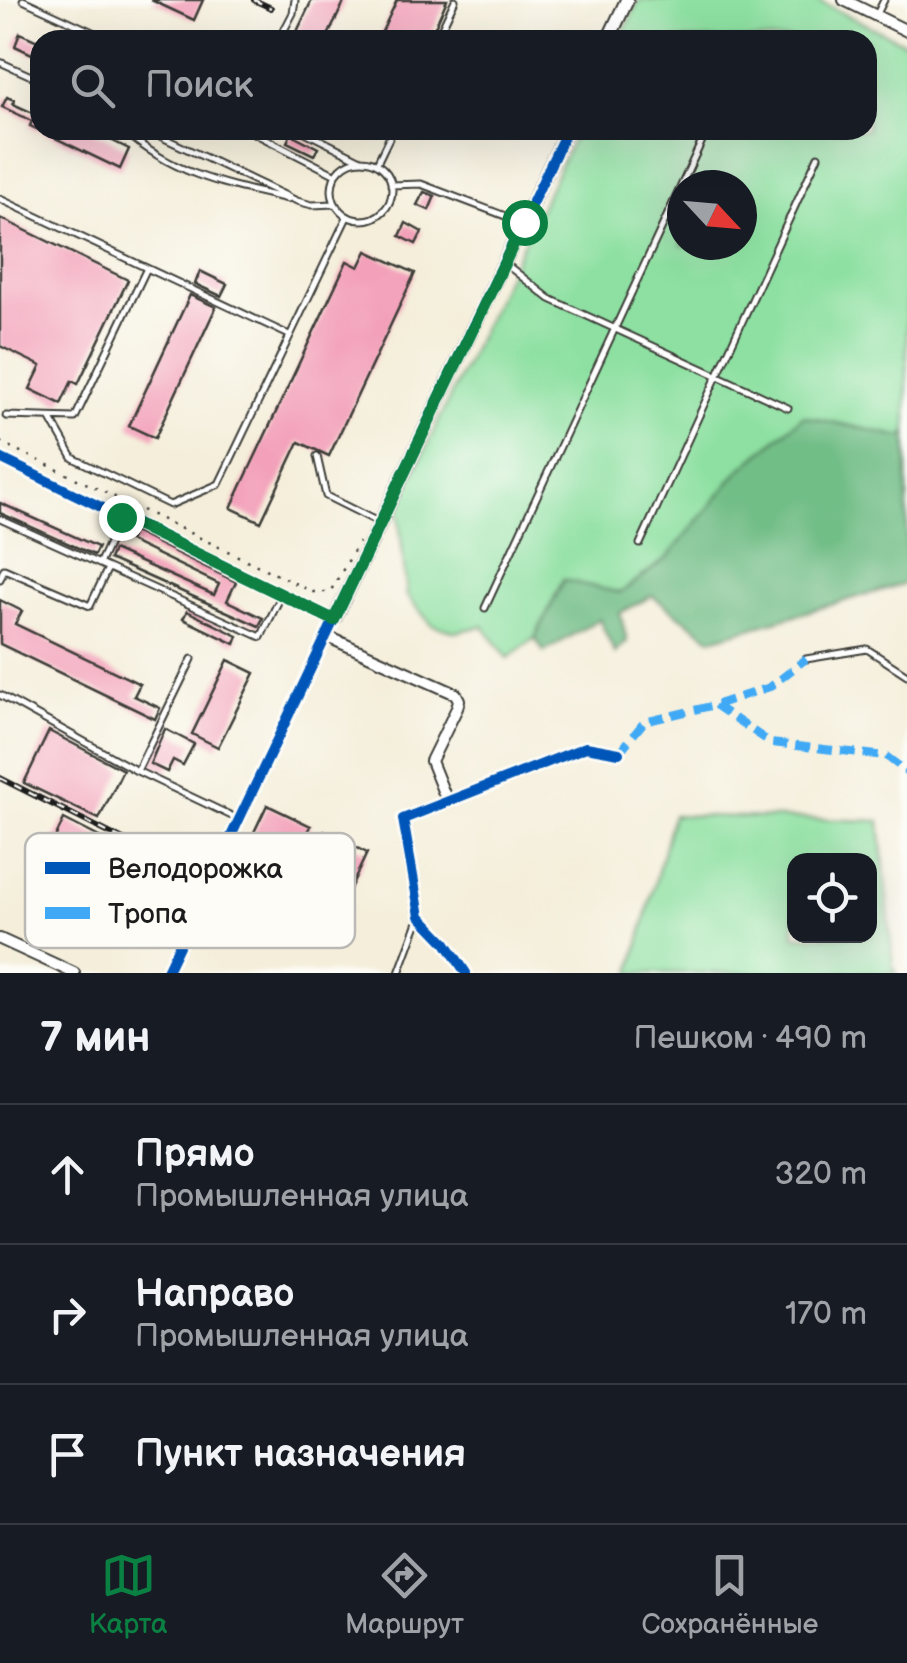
<!DOCTYPE html>
<html lang="ru">
<head>
<meta charset="utf-8">
<style>
  :root { --surface:#171b24; --page:#20242c; --text:#f1f3f6; --muted:#9ea1a6; --line:#363941; --accent:#0b8043 }
  body { margin:0; font-family:"Balsamiq Sans",sans-serif; background:var(--page); color:var(--text) }
  .controls { position:absolute; right:30px; bottom:30px; display:grid; overflow:hidden; border-radius:20px; box-shadow:0 10px 40px #0002 }
  .controls button { width:90px; height:90px; display:grid; place-items:center; padding:0; border:0; border-bottom:2px solid var(--line); background:var(--surface); color:var(--text); font:50px sans-serif }
  .compass { position:absolute; left:667px; top:170px; width:90px; height:90px; border-radius:50%; background:var(--surface); box-shadow:0 10px 40px #0002; rotate:116deg }
  .stop { position:absolute; width:30px; height:30px; margin:-22px; border:8px solid #0b8043; border-radius:50%; background:#fff }
  .stop.end { background:#0b8043; border-color:#fff; box-shadow:0 2px 10px #0008 }
  .list { margin:0; padding:0; list-style:none }
  h2 { display:flex; justify-content:space-between; align-items:center; height:130px; margin:0; padding:0 40px; font-size:42px }
  h2 small { font-size:32px; font-weight:400; color:var(--muted) }
  .list li { display:grid; grid-template-columns:65px 1fr auto; gap:30px; align-items:center; box-sizing:border-box; height:140px; padding:0 40px; border-top:2px solid var(--line) }
  .list b { display:block; font-size:38px; white-space:nowrap }
  .list p { margin:0; font-size:32px; white-space:nowrap; color:var(--muted) }
  .list em { font-size:32px; font-style:normal; color:var(--muted) }
  .icon { flex:none; width:55px; height:55px; fill:none; stroke:currentColor; stroke-width:2; stroke-linecap:round; stroke-linejoin:round }
  .map { position:relative; flex:none; width:907px; height:973px; overflow:hidden }
  .search { position:absolute; background:var(--surface); box-shadow:0 10px 40px #0002; left:30px; right:30px; top:30px; height:110px; display:flex; align-items:center; gap:25px; box-sizing:border-box; padding:0 35px; border-radius:30px; color:var(--muted); font-size:38px }
  .sheet { height:550px; background:var(--surface) }
  nav { display:flex; justify-content:space-around; align-items:center; box-sizing:border-box; height:140px; border-top:2px solid var(--line); background:var(--surface); font-size:28px; color:var(--muted) }
  nav a { display:grid; justify-items:center; gap:5px }
  nav .on { color:var(--accent) }
  .map>svg:first-child { display:block }
</style>
</head>
<body>
<div class="map">
<svg width="907" height="973" viewBox="0 0 907 973">
  <rect width="100%" height="100%" fill="#fdfcf7"/>
  <filter id="ink" filterUnits="userSpaceOnUse"><feTurbulence type="fractalNoise" baseFrequency=".01" numOctaves="2"/><feDisplacementMap in="SourceGraphic" scale="20" xChannelSelector="R" yChannelSelector="G"/><feConvolveMatrix kernelMatrix="1 2 1 2 8 2 1 2 1" color-interpolation-filters="sRGB"/></filter>
  <filter id="wash" filterUnits="userSpaceOnUse"><feTurbulence type="fractalNoise" baseFrequency=".0048" numOctaves="4" result="noise"/><feDisplacementMap in="SourceGraphic" scale="40" xChannelSelector="R" yChannelSelector="G"/><feGaussianBlur stdDeviation="2.25" result="paint"/><feColorMatrix in="noise" values="0 0 0 0 0 0 0 0 0 0 0 0 0 0 0 0 0 1.4 0 .05"/><feComposite in="paint" operator="in"/></filter>
  <g filter="url(#wash)">
    <rect width="100%" height="100%" fill="#f4eeda"/>
    <!-- green -->
    <path fill="#8de0a1" stroke="#547e5e" stroke-width="2.5" fill-rule="evenodd" d="M639 0H816L907 44V433L902 437 803 416 739 471 667 558 620 593 563 580 535 638 508 658 483 626 456 632 432 625 407 596 398 506 577 130H867V40H620ZM682 185H742V245H682Z
      M673 815 880 821 893 966 897 973H631ZM794 861H870V936H794Z"/>
    <!-- forest -->
    <path fill="#72be87" stroke="#476d52" stroke-width="2.5" d="M803 416 902 437 907 433V583L712 639 652 596 620 613 627 641 615 653 599 619 544 652 535 638 564 580 621 593 667 558 739 471Z"/>
    <g id="blocks">
      <!-- building -->
      <path fill="#f3a0ba" d="M151 0H203L194 20Z
        M312 0H345L326 40H293Z
        M397 0H447L429 40H378Z
        M20 33 40 42 34 55 15 46Z
        M7 97 14 100 13 104 35 114 40 102V130H90L129 149 120 169 30 126 32 121 2 107Z
        M291 134 318 148 314 155 287 142Z
        M424 192 435 196 429 210 417 205Z
        M0 218 128 280 78 384 72 381 61 404 30 389 41 366 0 346Z
        M406 223 422 232 416 244 400 236Z
        M367 251 415 273 329 456 299 442 261 522 231 508 347 261 359 267Z
        M200 271 227 284 221 296 195 284Z
        M190 295 216 307 155 438 129 426Z
        M0 503 98 547 94 555 0 513Z
        M133 532 236 582 227 601 263 618 259 626 109 559 113 550 214 595 219 584 129 541Z
        M0 600 22 611 15 624 140 684 134 696 160 708 155 719 0 644Z
        M187 611 238 636 235 644 183 619Z
        M228 660 255 673 218 747 192 734Z
        M165 729 194 744 183 765 173 760 167 772 150 764Z
        M49 731 123 770 99 819 24 783Z
        M267 805 311 826 268 916 224 895Z
        M64 819 109 842 84 894 39 872Z
        M324 831 367 853 324 943 281 921Z"/>
    </g>
  </g>
  <g filter="url(#ink)">
    <use href="#blocks" fill-opacity="0" stroke="#3c3c38" stroke-width="2.5"/>
    <g fill="none" stroke-linecap="round" stroke-linejoin="round">
      <!-- service casing -->
      <g stroke="#3c3c38" stroke-width="9">
        <path id="service" d="M23 0 110 40
          M876 16 884 0
          M279 40 293 13 295 0
          M436 40 455 0
          M0 62 40 80
          M123 130C174 175 223 184 288 199
          M147 130 297 201 312 205 334 204
          M248 130 336 175
          M301 130 361 160
          M332 190a30 30 0 1 1 60 0a30 30 0 1 1-60 0Z
          M377 163 393 130
          M391 185 421 184 521 222
          M0 199 289 335
          M507 265 550 299 788 408
          M6 416 75 418 147 268
          M51 419 73 458 170 505 219 484 347 217
          M317 456 326 496 378 522
          M0 519 261 637 281 596
          M640 544 818 156
          M99 564 121 517
          M0 579 4 569 90 606 108 568
          M485 608 707 130
          M806 659 867 649 907 675
          M0 695 137 771 238 819
          M137 771 192 659
          M399 973 419 919"/>
      </g>
      <!-- minor casing -->
      <g stroke="#3c3c38" stroke-width="14">
        <path id="minor" d="M844 0 907 31
          M0 458 334 620 166 973
          M326 636 456 694 459 700 457 708 431 761 447 801
          M0 939 74 973
          M466 973 446 943 420 916 403 819 586 747 619 753"/>
      </g>
      <!-- tertiary casing -->
      <g stroke="#3c3c38" stroke-width="16">
        <path id="tertiary" d="M608 40 627 0
          M334 620 567 130"/>
      </g>
      <!-- path -->
      <path stroke="#3c3c38" stroke-width="2.5" stroke-dasharray="2.5 8" stroke-linecap="butt" d="M0 442 313 592H330L359 542"/>
      <!-- service -->
      <use href="#service" stroke="#fff" stroke-width="5"/>
      <!-- minor -->
      <use href="#minor" stroke="#fff" stroke-width="10"/>
      <!-- tertiary -->
      <use href="#tertiary" stroke="#fff" stroke-width="12"/>
      <!-- rail casing -->
      <g stroke="#1c1c1c" stroke-width="6">
        <path id="rail" d="M254 0 271 8
          M0 778 129 843"/>
      </g>
      <!-- rail -->
      <use href="#rail" stroke="#fdfcf7" stroke-width="2.5" stroke-dasharray="8" stroke-linecap="butt"/>
      <!-- quiet -->
      <path stroke="#3fa9f5" stroke-width="8" stroke-dasharray="15 8" stroke-linecap="butt" d="M715 705 771 743 886 756 907 772
        M619 753 644 722 715 705 770 687 806 659"/>
      <!-- cycleway casing -->
      <g stroke="#fdfcf7" stroke-width="16">
        <path id="cycleway" d="M0 458 334 620
          M166 973 567 130
          M466 973 446 943 420 916 403 819 586 747 619 753"/>
      </g>
      <!-- cycleway -->
      <use href="#cycleway" stroke="#0057b8" stroke-width="10"/>
    </g>
  </g>
  <g fill="none" stroke-linecap="round" stroke-linejoin="round" filter="url(#ink)">
    <!-- route -->
    <path stroke="#0b8043" stroke-width="12" d="M121 517 334 620 524 222"/>
  </g>
  <!-- legend -->
  <rect x="25" y="833" width="330" height="115" rx="15" fill="#fdfcf7" stroke="#bab9b5" stroke-width="2.5"/>
  <rect x="45" y="862" width="45" height="12" fill="#0057b8"/>
  <rect x="45" y="907" width="45" height="12" fill="#3fa9f5"/>
  <g font-size="28" fill="#1c1c1c">
    <text x="108" y="878">Велодорожка</text>
    <text x="108" y="923">Тропа</text>
  </g>
</svg>
<div class="controls">
<button><svg class="icon" aria-label="locate" viewBox="0 0 24 24"><circle cx="12" cy="12" r="6"/><path d="M12 2v4M12 18v4M2 12h4M18 12h4"/></svg></button>
</div>
<svg class="compass" viewBox="-18 -18 36 36"><path d="M0-13l5 13h-10z" fill="#e53935"/><path d="M0 13l5-13h-10z" fill="#9ea1a6"/></svg>
<div class="stop" style="left:524px;top:222px"></div>
<div class="stop end" style="left:121px;top:517px"></div>
<div class="search"><svg class="icon" aria-label="search" viewBox="0 0 24 24"><circle cx="10" cy="10" r="6"/><path d="M15 15l6 6"/></svg>Поиск</div>
</div>
<section class="sheet">
<h2>7 мин<small>Пешком · 490 m</small></h2>
<ul class="list">
<li><svg class="icon" aria-label="ahead" viewBox="0 0 24 24"><path d="M12 20V5M6 11l6-6 6 6"/></svg><div><b>Прямо</b><p>Промышленная улица</p></div><em>320 m</em></li>
<li><svg class="icon" aria-label="right" viewBox="0 0 24 24"><path d="M7 20v-9h11M14 6l5 5-5 5"/></svg><div><b>Направо</b><p>Промышленная улица</p></div><em>170 m</em></li>
<li><svg class="icon" aria-label="arrive" viewBox="0 0 24 24"><path d="M6 21V4h12l-3 4 3 4H6"/></svg><div><b>Пункт назначения</b></div></li>
</ul>
</section>
<nav>
<a class="on"><svg class="icon" aria-label="map" viewBox="0 0 24 24"><path d="M3 6l6-2 6 2 6-2v14l-6 2-6-2-6 2zM9 4v14M15 6v14"/></svg>Карта</a>
<a><svg class="icon" aria-label="directions" viewBox="0 0 24 24"><path d="M12 3l9 9-9 9-9-9zM9 14v-3h6M13 9l2 2-2 2"/></svg>Маршрут</a>
<a><svg class="icon" aria-label="saved" viewBox="0 0 24 24"><path d="M7 4h10v16l-5-4-5 4z"/></svg>Сохранённые</a>
</nav>
</body>
</html>
